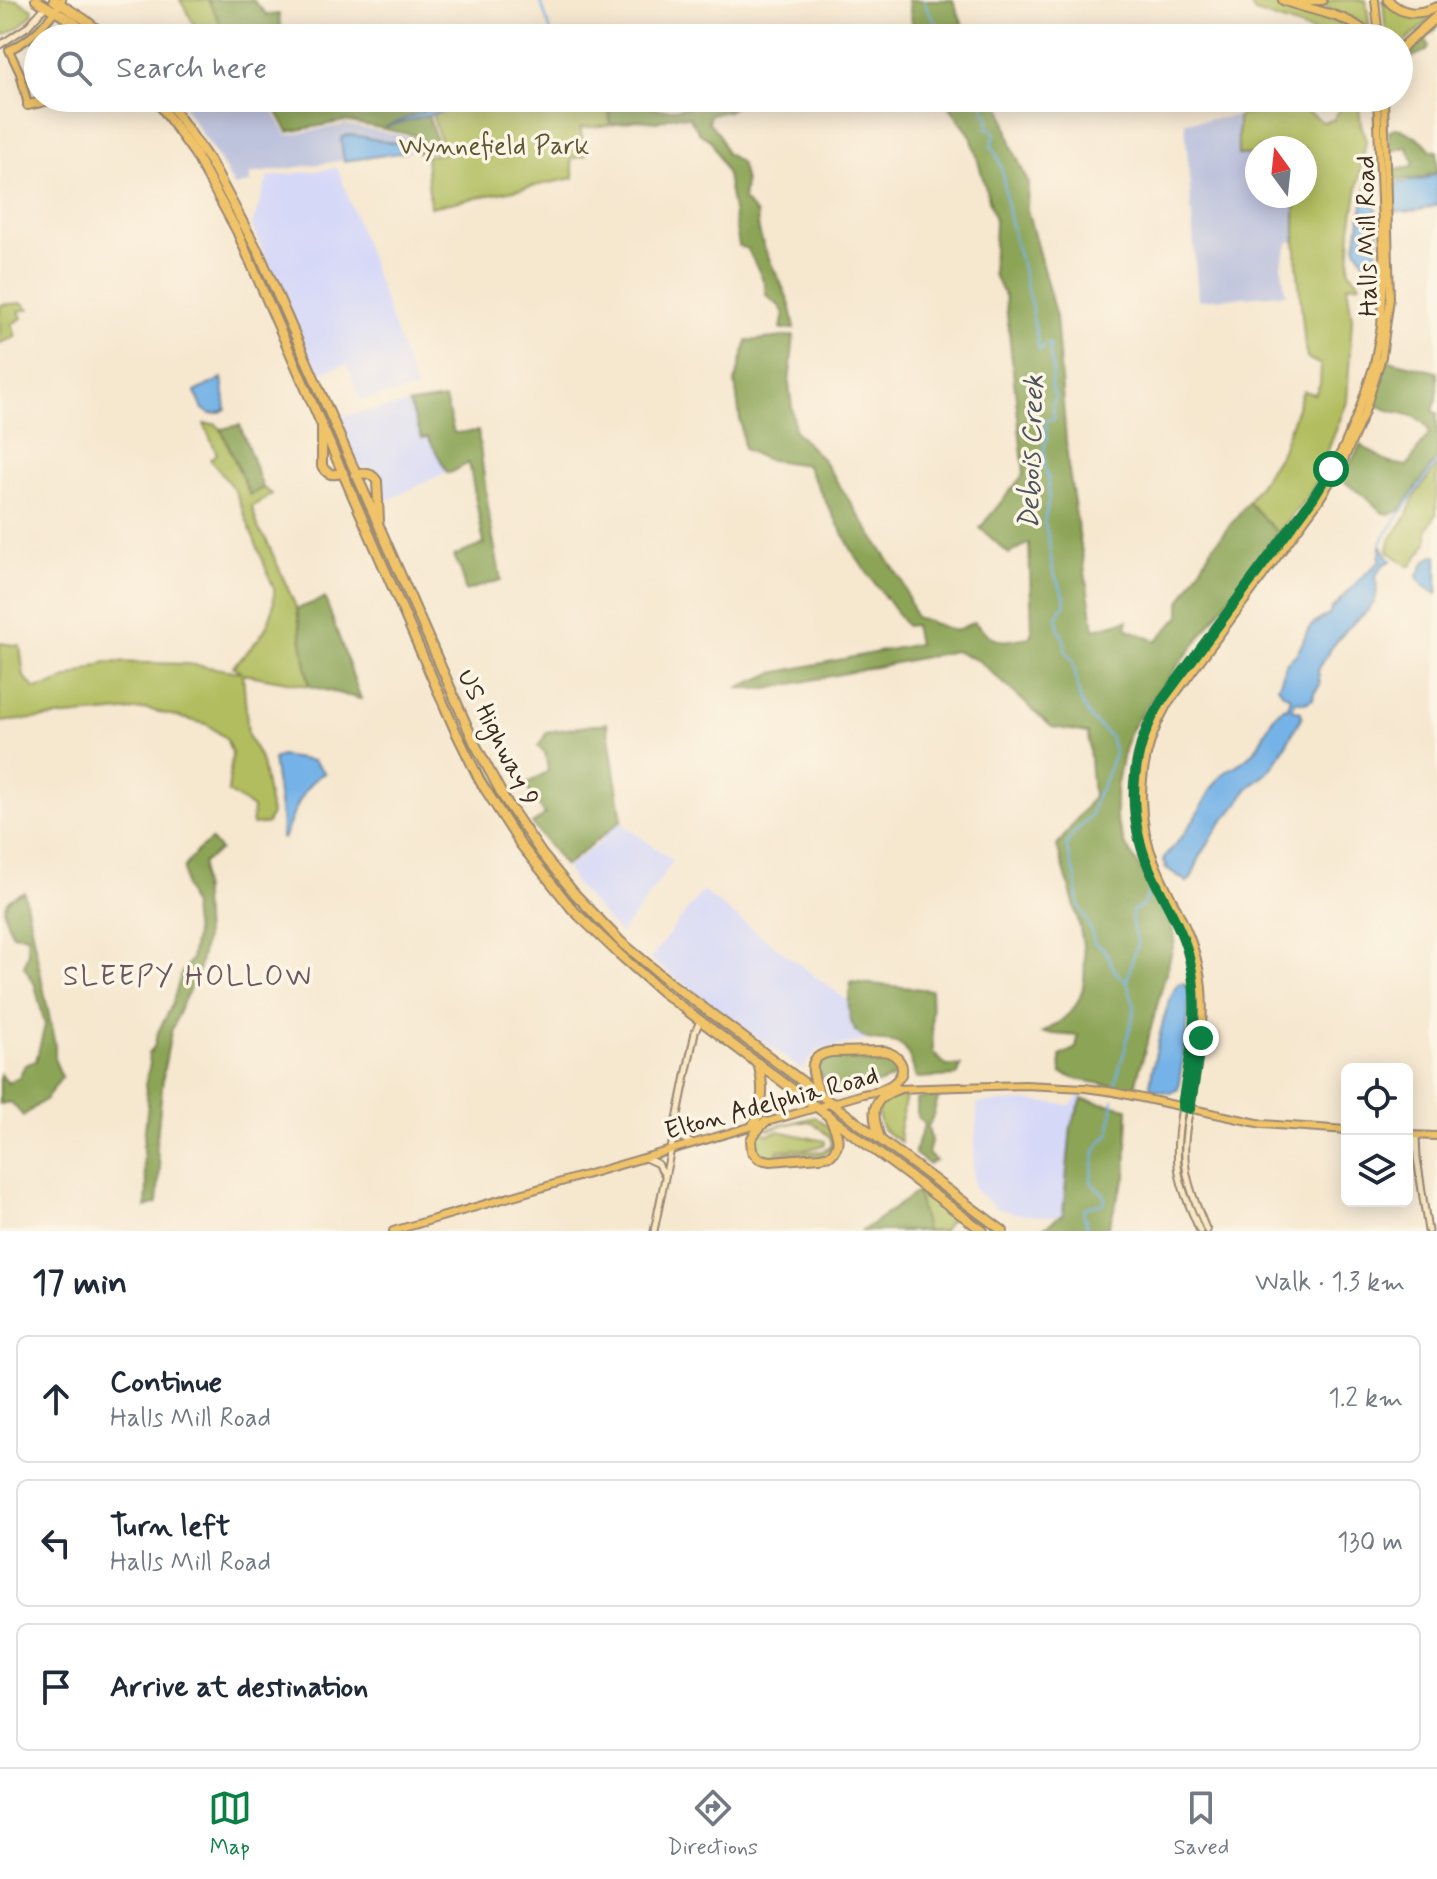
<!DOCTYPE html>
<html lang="en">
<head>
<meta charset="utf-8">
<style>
  :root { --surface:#fff; --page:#f6f6f7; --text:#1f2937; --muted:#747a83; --line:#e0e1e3; --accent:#0b8043 }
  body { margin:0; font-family:Mynerve,sans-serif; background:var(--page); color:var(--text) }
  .controls { position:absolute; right:24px; bottom:24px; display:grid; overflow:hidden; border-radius:12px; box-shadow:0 4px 20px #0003 }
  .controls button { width:72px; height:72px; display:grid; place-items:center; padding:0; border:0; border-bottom:2px solid var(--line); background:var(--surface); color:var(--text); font:40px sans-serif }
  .compass { position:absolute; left:1245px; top:136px; width:72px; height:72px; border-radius:50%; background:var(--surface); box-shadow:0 4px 20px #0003; rotate:345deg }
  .stop { position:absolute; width:24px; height:24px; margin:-18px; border:6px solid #0b8043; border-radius:50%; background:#fff }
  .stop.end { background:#0b8043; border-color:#fff; box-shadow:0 2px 8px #0008 }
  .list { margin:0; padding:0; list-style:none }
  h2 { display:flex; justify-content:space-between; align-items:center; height:104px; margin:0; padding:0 32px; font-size:34px }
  h2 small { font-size:26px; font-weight:400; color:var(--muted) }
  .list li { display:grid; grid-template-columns:52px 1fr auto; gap:24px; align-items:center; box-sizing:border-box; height:128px; margin:0 16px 16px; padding:0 16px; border:2px solid var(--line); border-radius:12px }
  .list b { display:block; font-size:30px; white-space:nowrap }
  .list p { margin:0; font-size:26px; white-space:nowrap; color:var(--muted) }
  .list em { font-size:26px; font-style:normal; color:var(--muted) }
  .icon { flex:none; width:44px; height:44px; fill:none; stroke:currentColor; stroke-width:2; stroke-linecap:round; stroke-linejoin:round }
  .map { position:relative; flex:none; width:1437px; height:1231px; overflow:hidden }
  .search { position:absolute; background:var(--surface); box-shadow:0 4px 20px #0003; left:24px; right:24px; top:24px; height:88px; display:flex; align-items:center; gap:20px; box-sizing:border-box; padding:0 28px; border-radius:44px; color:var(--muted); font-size:30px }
  .sheet { height:536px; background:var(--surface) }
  nav { display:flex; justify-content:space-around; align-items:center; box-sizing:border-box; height:112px; border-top:2px solid var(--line); background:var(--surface); font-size:22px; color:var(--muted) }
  nav a { display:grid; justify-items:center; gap:4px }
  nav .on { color:var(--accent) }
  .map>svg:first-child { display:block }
</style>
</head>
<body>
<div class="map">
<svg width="1437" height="1231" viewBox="0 0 1437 1231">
  <rect width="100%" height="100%" fill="#fcf5e5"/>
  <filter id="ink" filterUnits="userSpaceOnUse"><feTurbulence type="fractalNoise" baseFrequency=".0125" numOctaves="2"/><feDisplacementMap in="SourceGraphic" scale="16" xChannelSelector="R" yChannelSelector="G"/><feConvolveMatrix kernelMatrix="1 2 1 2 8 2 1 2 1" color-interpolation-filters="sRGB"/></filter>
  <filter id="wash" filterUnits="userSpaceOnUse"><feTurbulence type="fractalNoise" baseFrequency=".006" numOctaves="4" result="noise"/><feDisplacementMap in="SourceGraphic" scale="32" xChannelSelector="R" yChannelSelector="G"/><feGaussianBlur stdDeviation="1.8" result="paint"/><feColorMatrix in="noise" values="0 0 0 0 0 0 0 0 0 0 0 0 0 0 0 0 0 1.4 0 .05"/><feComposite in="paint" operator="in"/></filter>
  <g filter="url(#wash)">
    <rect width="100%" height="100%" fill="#f6e7cf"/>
    <!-- built -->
    <path fill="#d6d8f8" d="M338 168 416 390 360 400 347 364 318 373 252 226 268 177Z
      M409 404 422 438 428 436 447 472 384 502 378 474 372 468 359 467 339 420 340 416Z
      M618 820 673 861 648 898 620 934 575 884 566 868 603 840 604 830Z
      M702 891 847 1000 850 1007V1019L855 1030 870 1040 818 1050 802 1070 650 959Z
      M1083 1092 1082 1099 1071 1126 1063 1214 1052 1217 1017 1214 996 1208 974 1189 973 1168 978 1103 1024 1101 1071 1105Z"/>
    <!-- industrial -->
    <path fill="#bec3dd" d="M197 98H265L287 135 345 125 412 137 416 150 250 174V183L234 186 219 159 184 107Z
      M1238 116V155L1257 154V196H1295V241L1289 242 1281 265 1286 294 1198 300 1185 122Z"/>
    <!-- green -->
    <path fill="#b1bd5f" stroke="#76743e" stroke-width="2" d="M0 0H17L32 9 33 14 19 27 5 35 0 28Z
      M180 0H208L219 20 225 38H207L194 24Z
      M1247 0H1276L1284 6 1337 20 1361 32 1364 38H1332L1255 12Z
      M1334 0H1366L1370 28 1355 19 1316 4Z
      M1383 0 1408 17 1437 10V12L1399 48V38H1386Z
      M445 98H606L609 101 610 125 580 128 586 155 571 159 574 178 430 207 426 156 444 153 430 107Z
      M1342 98H1358L1361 124 1366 140 1351 228 1349 271 1358 280 1360 284 1347 285 1352 318 1347 402 1312 491 1278 533 1248 502 1281 452 1303 391 1315 394 1320 384 1321 365 1307 358 1305 347 1295 241V196H1305V148H1257V154L1238 155V116L1301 107 1323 122 1333 120 1342 106Z
      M22 303 29 309 19 311 22 318 12 324 16 337 0 343V305Z
      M204 424H216L221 429 249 494 263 488 272 494 252 507 259 530 266 539 297 609 309 686 243 674 248 735 262 762 271 814 267 824 252 825 253 808 228 792 232 754 226 738 206 724 147 709 0 722V643L20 646 24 677 35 689 51 685 106 662 188 664 241 672 233 666C257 642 276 625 274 589L235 491 210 459 217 454Z
      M1437 465 1436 515 1427 529V543L1411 566H1408L1389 552 1388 549 1391 538 1406 517 1414 497Z
      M906 1096 899 1131 901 1142C881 1130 880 1129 877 1106 886 1097 894 1097 906 1096Z
      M815 1117C830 1127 845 1139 825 1154 810 1155 755 1166 754 1145 753 1138 758 1133 763 1130L767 1135 779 1131 825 1141V1145L808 1149 778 1150 777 1153 823 1151 832 1145 830 1137 812 1122H796L769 1130 767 1129Z
      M917 1192 941 1207 952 1217 943 1231H926Z"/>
    <!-- forest -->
    <path fill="#8ca456" stroke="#64673a" stroke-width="2" d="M208 0H253L267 15 279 14 282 38H225L219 20Z
      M908 0H953L968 38H915Z
      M1437 19V28L1426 38 1429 47 1426 51 1399 63V54Z
      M269 98H316L342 103 360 98H423L439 150 418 153 414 135 345 121 288 132Z
      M606 98H641L643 104C664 116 702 104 725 101L729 98H739L742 102 728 111 711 114 708 121 719 134 726 153 741 163 745 183 743 200 757 214C758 258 794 289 794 329H781L784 313 779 306 766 295C766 278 754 265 748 249L739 246 727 175 711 140 700 134 689 117 674 116 657 122 637 120 610 125 609 101Z
      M943 98H999L1012 147 1028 182 1027 209 1056 317 1068 465 1094 629 1128 620 1126 628 1156 641 1180 616V602L1212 548 1248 502 1278 533 1195 644 1145 708 1130 731 1122 757 1116 788V819L1125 845 1149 881 1156 897 1169 914 1175 940 1134 1090 1076 1079 1061 1073 1060 1056 1076 1048 1078 1036 1042 1033C1054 1026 1067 1018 1076 1005 1100 969 1068 885 1057 846L1093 797 1088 733 1052 727 979 661 955 651 767 689 737 688 773 673 918 644 914 625 906 626 855 556 806 465 765 459 744 449 735 382 747 341 794 336 789 384 795 431 822 459 902 581 915 617 955 631 974 622C997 645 998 642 1030 637L1032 630 1029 543 1009 554 980 528 1024 474 1005 296 993 274 995 221 971 136Z
      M1394 128 1401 129 1423 141 1431 150 1437 151V171L1422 178 1396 180 1393 179 1392 173 1395 170 1411 167 1414 162 1407 147 1389 152V131Z
      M1388 360 1437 372V399L1433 411 1437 413V458L1400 511 1390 514 1383 513 1366 497 1344 482C1344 470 1355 457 1360 445L1390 463 1407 466 1429 433C1422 406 1385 419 1372 399Z
      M445 399 454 433 478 431 490 522 501 580 465 591 461 571 454 556 484 544 469 463 450 473 447 472 428 437 422 438 409 404Z
      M240 425 263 488 250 495 221 429Z
      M325 598 361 699 309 686 297 609Z
      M607 723 622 820 565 866 532 824 545 815 525 785 548 771 545 752 538 747 547 732Z
      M211 840 220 850 203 863 202 875 205 940 198 973 182 1004 171 1032 164 1069 156 1147 160 1166 157 1203 146 1207 147 1184 144 1171 143 1147 148 1103 145 1085 150 1063 148 1054 154 1047 157 1034 172 1005 181 974 191 959 195 936 192 907 185 886 184 868 197 851Z
      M24 892 55 1045V1061L62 1077 46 1099 23 1116 11 1102 0 1104V1074L8 1083 19 1077 25 1065 36 1061 45 1025 35 985 24 966 28 951 27 936 13 934C0 912 0 899 24 892Z
      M851 982 931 990 933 1053 947 1066H961L957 1076 916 1078C913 1068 911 1056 904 1048 895 1039 884 1042 873 1040 845 1037 847 1002 851 982Z
      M888 1054 895 1061 898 1070 893 1078 881 1083 846 1090 826 1084 816 1066 817 1061 827 1055Z
      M940 1095C934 1105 935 1116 928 1126L931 1142 928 1154 936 1161 929 1164 915 1154C915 1142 923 1135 924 1123L917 1117V1099Z
      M1082 1099 1128 1108 1126 1178 1120 1191 1107 1231H1043V1228L1063 1214 1071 1126Z
      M917 1192 926 1231H862Z"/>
    <!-- water -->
    <path fill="#74b2e7" stroke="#586e82" stroke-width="2" d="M454 98H481L452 109 385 127Z
      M348 135C367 135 384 145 404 143L406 152 344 161 341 140 342 137Z
      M1437 173V205C1425 210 1407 213 1395 211L1393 187 1394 184 1425 179Z
      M1368 179H1372C1375 186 1373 191 1374 198 1375 205 1377 211 1378 218 1380 238 1378 258 1367 275L1364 276 1362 274 1365 270V263L1355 246Z
      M222 378 226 409 219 413 210 414 203 409 195 392Z
      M1381 545 1391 561 1384 564 1376 575 1377 589 1375 601 1367 611 1347 629 1332 647 1318 670 1320 685 1314 692 1313 699 1305 703 1296 701 1292 709 1301 712 1302 716 1275 764 1264 776 1247 789 1239 803 1220 824 1199 859 1191 879 1187 882 1184 880 1165 867 1167 865 1163 861 1164 858C1173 847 1183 836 1191 824 1202 808 1208 791 1221 776 1230 767 1243 763 1252 754 1264 742 1271 708 1288 707L1291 698 1282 692 1278 686C1283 679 1283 669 1287 662 1290 659 1294 657 1297 653 1311 631 1300 629 1329 615L1332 608 1363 576 1379 562Z
      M1434 555 1437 556V594L1424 586 1417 577 1425 562Z
      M281 756 313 761 325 773C302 782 293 818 283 839L281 838 282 824 273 759Z
      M1179 983H1183L1187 985 1189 994 1187 1030 1178 1089 1171 1093 1151 1089 1150 1085C1153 1065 1166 995 1179 983Z"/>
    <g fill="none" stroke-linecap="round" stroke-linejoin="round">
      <!-- stream -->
      <path stroke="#74b2e7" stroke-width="2" d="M540 0 553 38
        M924 0 926 7 937 25 934 38
        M979 98 983 102 984 110 989 117 987 128 993 130 995 133 991 146C1005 162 1004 196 1009 217 1017 249 1026 281 1033 314
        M1033 317 1039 350 1047 343 1050 344V356L1053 368 1051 385 1055 397 1053 405 1054 419 1045 420 1047 437 1044 448 1045 461 1044 466 1048 477 1049 498 1044 523 1048 535 1053 572 1065 597 1064 605 1057 617 1059 630 1064 639 1066 651 1073 661 1080 700 1091 719 1110 736 1115 754 1101 789 1096 795 1091 815 1070 838 1066 846 1076 879 1079 905 1091 930 1094 943 1105 950 1115 971 1127 983 1135 1007 1125 1049 1115 1084
        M1381 545 1384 537 1437 461
        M1127 981 1134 954 1138 945C1135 934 1129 922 1133 910L1142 906 1153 885
        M1086 1231 1087 1226 1083 1212 1086 1207 1103 1204 1105 1199 1103 1193 1095 1187 1091 1181 1095 1152 1099 1145 1110 1133 1113 1100"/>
    </g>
  </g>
  <g filter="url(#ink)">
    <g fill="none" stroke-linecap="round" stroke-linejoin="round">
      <!-- secondary casing -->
      <g stroke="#988876" stroke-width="9">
        <path id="secondary" d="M0 45 27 27 46 6
          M1182 1107C1172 1164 1177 1179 1200 1231
          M1190 1109C1178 1161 1187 1183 1207 1231
          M675 1127 682 1138 691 1143
          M1416 1136 1417 1158 1428 1231
          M645 1158 658 1164 664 1174
          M654 1231 695 1032 700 1021"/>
      </g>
      <!-- primary casing -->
      <g stroke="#988876" stroke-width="10">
        <path id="primary" d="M1375 0 1379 38
          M28 105 20 73 9 50C31 40 49 21 62 0
          M895 1089 1025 1085 1085 1088 1114 1092 1262 1124 1347 1130
          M1182 1107C1190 1059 1201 1011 1190 962 1184 932 1168 906 1154 879 1127 825 1126 762 1156 709L1325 481 1343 448 1359 410 1374 364 1381 326 1384 277 1377 98
          M1190 1109C1197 1062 1209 1015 1199 968 1191 928 1172 903 1157 867 1134 815 1138 757 1166 707L1318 502 1344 460 1365 412 1382 357 1390 298 1384 98
          M1407 1135 1437 1136
          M393 1231 863 1094 880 1091"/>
      </g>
      <!-- highway casing -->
      <g stroke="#988876" stroke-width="12">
        <path id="highway" d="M36 0 73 22 94 38
          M54 0 84 19 108 38
          M1283 0C1308 11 1354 14 1370 38
          M1302 0H1322
          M1388 0C1402 16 1419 15 1437 7
          M74 23 80 38
          M1399 50 1437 16
          M155 98 195 154 237 231 455 730 480 781 521 845 573 910 619 954 662 992 983 1231
          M166 98 211 163 260 255 474 742 504 798 542 854 575 894 620 941 673 985 1003 1231
          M28 105 59 98
          M322 428V466C327 475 334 476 343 472
          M356 475C365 472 372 473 377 481L379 520
          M819 1093C813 1074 804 1057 831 1052L884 1051C898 1054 909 1068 897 1080 892 1086 885 1088 879 1091
          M765 1122 755 1133 751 1140 752 1151 759 1159 771 1161 820 1157 831 1155C844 1142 835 1129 828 1115
          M753 1125C765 1106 764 1085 758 1063
          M880 1138C871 1113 870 1099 898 1089"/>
      </g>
      <!-- secondary -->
      <use href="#secondary" stroke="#f9e7c3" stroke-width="5"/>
      <!-- primary -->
      <use href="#primary" stroke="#f0c369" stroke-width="6"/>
      <!-- highway -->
      <use href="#highway" stroke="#f0c369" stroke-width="8"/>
    </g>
  </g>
  <g fill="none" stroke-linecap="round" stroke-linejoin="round" filter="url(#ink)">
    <!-- route -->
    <path stroke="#0b8043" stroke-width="10" d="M1201 1038 1190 1109 1182 1107C1189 1059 1201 1011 1190 962 1184 931 1167 906 1154 879 1125 820 1127 753 1163 699L1313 498 1331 469"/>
  </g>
  <g text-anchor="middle" stroke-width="7" stroke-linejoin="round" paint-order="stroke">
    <!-- park labels -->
    <g font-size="26" fill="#5e5632" stroke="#fcf5e5">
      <text x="494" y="154">Wynnefield Park</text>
    </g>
    <!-- street labels -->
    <g font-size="26" fill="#3b2a1e" stroke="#fcf5e5">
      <text transform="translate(1366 236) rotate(-91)" y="9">Halls Mill Road</text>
      <text transform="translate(499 737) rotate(63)" y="9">US Highway 9</text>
      <text transform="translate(771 1102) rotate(-15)" y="9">Elton Adelphia Road</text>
    </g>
    <!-- water labels -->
    <g font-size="28" font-style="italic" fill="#4c535a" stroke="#fcf5e5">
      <text transform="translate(1030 452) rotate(-88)" y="10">Debois Creek</text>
    </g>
    <!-- neighbourhood labels -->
    <g font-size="28" letter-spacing="2" fill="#6d575f" stroke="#fcf5e5">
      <text x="188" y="985">SLEEPY HOLLOW</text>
    </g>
  </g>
</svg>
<div class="controls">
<button><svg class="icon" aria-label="locate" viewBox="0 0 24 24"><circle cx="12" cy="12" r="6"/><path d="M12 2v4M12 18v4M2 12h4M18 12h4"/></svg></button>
<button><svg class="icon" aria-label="layers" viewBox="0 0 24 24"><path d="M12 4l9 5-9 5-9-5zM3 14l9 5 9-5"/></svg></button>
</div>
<svg class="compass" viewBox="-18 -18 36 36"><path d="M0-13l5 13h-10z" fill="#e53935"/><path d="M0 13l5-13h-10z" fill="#747a83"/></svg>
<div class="stop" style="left:1331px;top:469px"></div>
<div class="stop end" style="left:1201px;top:1038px"></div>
<div class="search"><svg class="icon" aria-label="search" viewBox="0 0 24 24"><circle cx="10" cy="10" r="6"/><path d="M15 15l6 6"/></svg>Search here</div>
</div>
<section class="sheet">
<h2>17 min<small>Walk · 1.3 km</small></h2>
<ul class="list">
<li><svg class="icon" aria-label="ahead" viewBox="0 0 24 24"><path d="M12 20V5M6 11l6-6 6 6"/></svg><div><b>Continue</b><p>Halls Mill Road</p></div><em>1.2 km</em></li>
<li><svg class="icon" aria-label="left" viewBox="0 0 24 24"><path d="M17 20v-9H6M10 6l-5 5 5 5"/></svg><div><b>Turn left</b><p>Halls Mill Road</p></div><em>130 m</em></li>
<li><svg class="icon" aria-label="arrive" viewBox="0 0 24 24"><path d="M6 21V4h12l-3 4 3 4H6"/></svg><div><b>Arrive at destination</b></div></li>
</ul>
</section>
<nav>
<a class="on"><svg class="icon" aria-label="map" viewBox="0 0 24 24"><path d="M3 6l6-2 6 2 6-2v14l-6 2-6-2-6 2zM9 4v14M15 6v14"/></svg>Map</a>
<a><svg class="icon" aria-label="directions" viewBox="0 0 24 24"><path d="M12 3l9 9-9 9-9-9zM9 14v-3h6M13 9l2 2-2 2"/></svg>Directions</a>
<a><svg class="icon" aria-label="saved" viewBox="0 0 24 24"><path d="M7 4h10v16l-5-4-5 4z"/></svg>Saved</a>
</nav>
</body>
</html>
